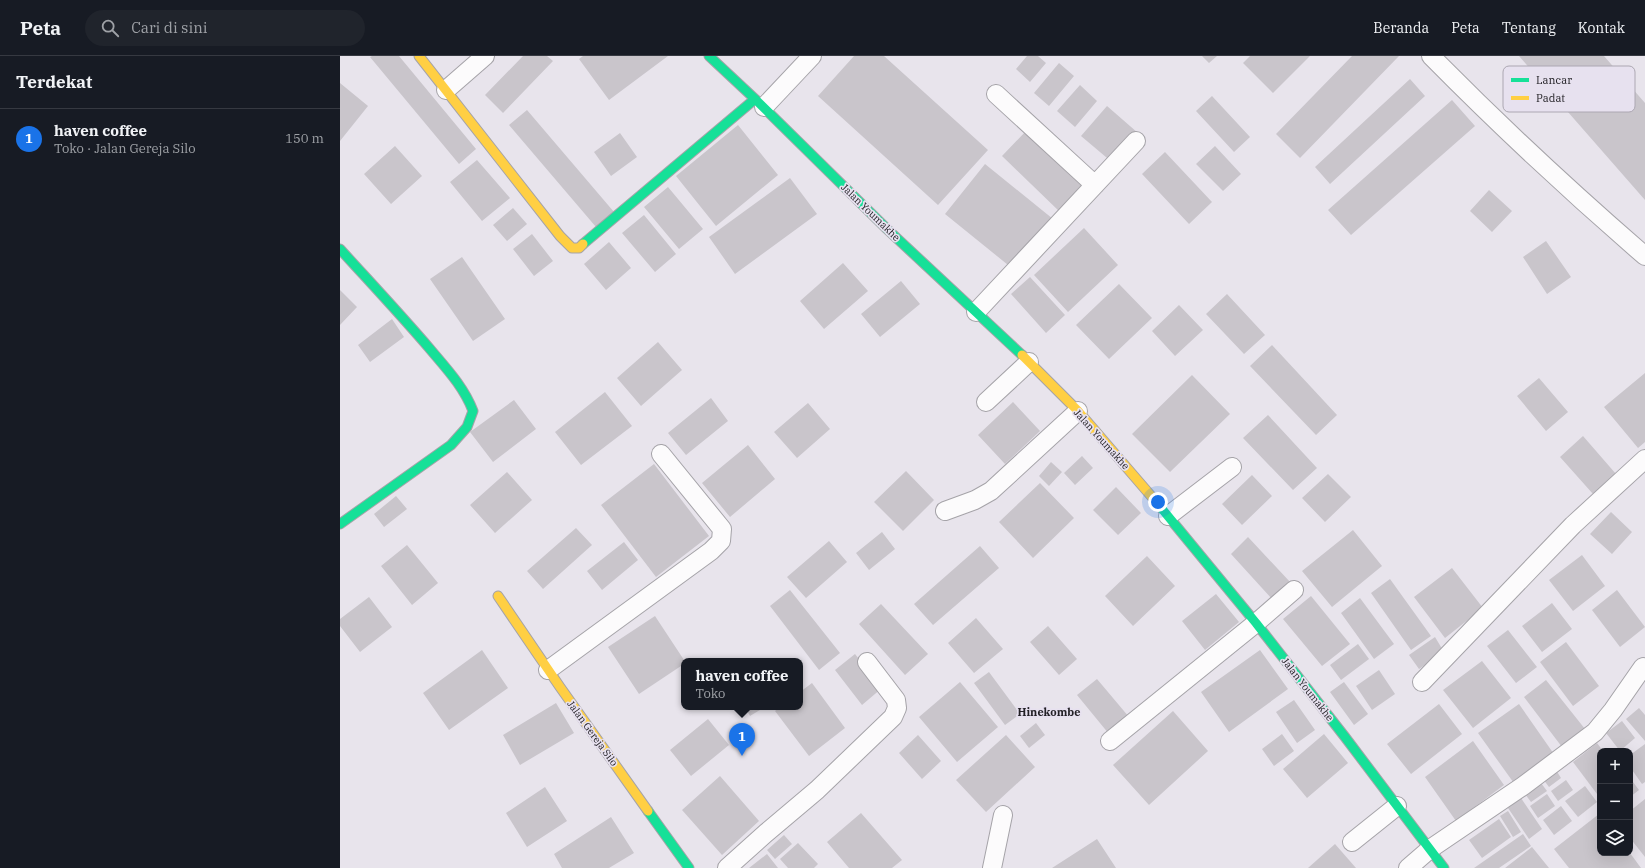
<!DOCTYPE html>
<html lang="id">
<head>
<meta charset="utf-8">
<style>
  :root { --surface:#171b24; --page:#20242c; --text:#f1f3f6; --muted:#9ea1a6; --line:#363941; --accent:#1a73e8 }
  body { margin:0; font-family:"IBM Plex Serif",serif; background:var(--page); color:var(--text) }
  .controls { position:absolute; right:12px; bottom:12px; display:grid; overflow:hidden; border-radius:8px; box-shadow:0 4px 16px #0002 }
  .controls button { width:36px; height:36px; display:grid; place-items:center; padding:0; border:0; border-bottom:1px solid var(--line); background:var(--surface); color:var(--text); font:20px sans-serif }
  .you { position:absolute; left:818px; top:446px; width:14px; height:14px; margin:-10px; border:3px solid #fff; border-radius:50%; background:#1a73e8; box-shadow:0 0 0 6px #1a73e833 }
  .badge { display:grid; place-items:center; width:26px; height:26px; border-radius:50%; background:var(--accent); color:#fff; font-size:13px; font-weight:700 }
  .pin { position:absolute; translate:-50% -33px; filter:drop-shadow(0 1px 2px #0008) }
  .pin::after { content:''; position:absolute; top:21px; width:14px; height:12px; background:inherit; clip-path:polygon(0 0,100% 0,50% 100%) }
  .popup { position:absolute; left:341px; top:602px; width:122px; height:52px; box-sizing:border-box; display:grid; place-content:center; border-radius:8px; background:var(--surface); filter:drop-shadow(0 1px 3px #0005); font-size:13px; white-space:nowrap; color:var(--muted) }
  .popup b { font-size:15px; color:var(--text) }
  .popup::after { content:''; position:absolute; left:50%; top:100%; margin-left:-8px; border:8px solid transparent; border-top-color:var(--surface) }
  .list { margin:0; padding:0; list-style:none }
  h2 { display:flex; justify-content:space-between; align-items:center; height:52px; margin:0; padding:0 16px; font-size:17px }
  h2 small { font-size:13px; font-weight:400; color:var(--muted) }
  .list li { display:grid; grid-template-columns:26px 1fr auto; gap:12px; align-items:center; box-sizing:border-box; height:60px; padding:0 16px; border-top:1px solid var(--line) }
  .list b { display:block; font-size:15px; white-space:nowrap }
  .list p { margin:0; font-size:13px; white-space:nowrap; color:var(--muted) }
  .list em { font-size:13px; font-style:normal; color:var(--muted) }
  .icon { flex:none; width:22px; height:22px; fill:none; stroke:currentColor; stroke-width:2; stroke-linecap:round; stroke-linejoin:round }
  .map { position:relative; flex:none; width:1305px; height:812px; overflow:hidden }
  header { display:flex; align-items:center; gap:24px; box-sizing:border-box; height:56px; padding:0 20px; background:var(--surface); border-bottom:1px solid var(--line) }
  header strong { font-size:19px }
  nav { display:flex; gap:22px; margin-inline-start:auto; font-size:14px }
  .search { width:280px; height:36px; background:var(--page); display:flex; align-items:center; gap:10px; box-sizing:border-box; padding:0 14px; border-radius:22px; color:var(--muted); font-size:15px }
  main { display:flex }
  aside { flex:1; background:var(--surface) }
  .map>svg:first-child { display:block }
</style>
</head>
<body>
<header>
<strong>Peta</strong>
<div class="search"><svg class="icon" aria-label="search" viewBox="0 0 24 24"><circle cx="10" cy="10" r="6"/><path d="M15 15l6 6"/></svg>Cari di sini</div>
<nav><a>Beranda</a><a>Peta</a><a>Tentang</a><a>Kontak</a></nav>
</header>
<main>
<aside>
<h2>Terdekat<small></small></h2>
<ul class="list">
<li><span class="badge">1</span><div><b>haven coffee</b><p>Toko · Jalan Gereja Silo</p></div><em>150 m</em></li>
</ul>
</aside>
<div class="map">
<svg width="1305" height="812" viewBox="0 0 1305 812">
  <rect width="100%" height="100%" fill="#e8e4ec"/>
  <!-- building -->
  <path fill="#c9c5cb" d="M32 0H59L136 93 119 108 30 1Z
    M183 0H207L213 5 163 57 145 39Z
    M243 0H328L269 44 239 3Z
    M514 0H544L648 94 598 149 478 40Z
    M687 0H698L706 7 690 26 676 13Z
    M862 0H877L869 7Z
    M910 0H970L933 37 903 7Z
    M1012 0H1059L960 102 936 78Z
    M1179 0H1264L1305 47V144Z
    M719 7 734 20 709 50 694 37Z
    M1070 23 1085 40 990 128 975 111Z
    M0 27 28 50 0 85Z
    M740 29 757 45 735 71 717 55Z
    M872 40 910 81 894 96 856 55Z
    M1112 44 1135 70 1011 179 988 154Z
    M767 50 798 77 773 107 741 80Z
    M187 54 274 156 256 171 169 69Z
    M398 69 438 119 376 170 336 120Z
    M686 75 745 132 721 157 662 100Z
    M280 77 297 101 271 120 254 96Z
    M55 90 82 120 51 148 24 118Z
    M875 90 901 118 883 135 856 108Z
    M825 96 872 146 849 168 802 118Z
    M137 104 170 142 142 165 110 126Z
    M645 108 713 163 673 213 605 158Z
    M450 122 477 158 395 218 369 181Z
    M328 131 363 173 339 193 304 151Z
    M1149 134 1172 155 1152 176 1130 155Z
    M173 152 187 168 167 185 153 169Z
    M304 159 336 198 315 216 282 177Z
    M744 172 778 209 728 256 694 219Z
    M192 178 213 205 194 220 173 193Z
    M1206 185 1231 221 1207 238 1183 201Z
    M269 186 291 212 266 234 244 208Z
    M122 201 165 263 133 285 90 223Z
    M503 207 528 235 484 273 460 245Z
    M690 221 725 259 706 277 671 238Z
    M561 225 580 248 540 281 521 258Z
    M779 228 812 262 769 303 736 269Z
    M0 234 17 251 0 269Z
    M887 238 925 279 904 298 866 258Z
    M839 249 863 274 835 300 812 275Z
    M52 263 64 281 30 306 18 289Z
    M318 286 342 314 301 350 277 322Z
    M932 289 997 359 976 379 910 310Z
    M1305 317V386L1298 392 1264 351Z
    M852 319 890 358 830 416 792 378Z
    M1199 322 1228 356 1206 375 1177 340Z
    M265 336 292 370 241 409 215 376Z
    M371 342 388 365 346 399 328 377Z
    M174 344 196 373 153 406 130 376Z
    M673 346 700 375 665 408 638 379Z
    M468 347 490 373 457 402 434 376Z
    M928 359 977 412 953 434 903 382Z
    M1243 380 1276 418 1253 438 1220 401Z
    M408 389 435 423 390 461 362 427Z
    M742 400 753 412 735 429 724 417Z
    M711 406 722 416 709 430 699 420Z
    M314 408 369 480 316 521 261 449Z
    M566 415 594 444 563 475 534 446Z
    M167 416 192 444 155 477 130 449Z
    M988 418 1011 441 985 466 962 442Z
    M912 419 932 440 902 469 882 448Z
    M700 427 734 462 693 502 659 466Z
    M776 431 801 457 778 479 753 454Z
    M56 440 67 453 44 471 34 458Z
    M1271 456 1292 476 1272 498 1250 478Z
    M236 472 252 489 203 533 187 515Z
    M1013 474 1042 510 992 551 962 515Z
    M542 476 555 493 529 514 516 497Z
    M908 481 951 527 933 544 891 498Z
    M489 485 507 506 466 542 447 521Z
    M284 486 298 504 262 534 247 515Z
    M67 489 98 527 72 549 41 510Z
    M640 490 659 512 593 569 574 548Z
    M1242 499 1265 530 1233 555 1209 524Z
    M807 500 835 530 793 570 765 540Z
    M1112 512 1143 552 1105 582 1074 541Z
    M1050 523 1091 580 1071 594 1031 537Z
    M450 534 500 597 479 614 430 550Z
    M1277 534 1305 571 1280 591 1252 554Z
    M876 538 899 566 865 594 842 565Z
    M971 540 1010 588 982 610 943 563Z
    M29 541 52 571 20 596 0 570V563Z
    M1020 542 1054 588 1034 603 1001 557Z
    M1212 547 1232 573 1202 596 1182 570Z
    M541 548 588 598 565 619 519 568Z
    M315 560 344 604V608L299 638 268 591Z
    M636 562 663 593 634 617 608 587Z
    M708 570 737 603 719 619 690 586Z
    M1168 574 1197 611 1176 627 1147 590Z
    M1095 581 1104 596 1079 613 1069 599Z
    M1226 586 1259 630 1233 650 1200 606Z
    M1018 588 1029 603 1001 624 990 609Z
    M142 594 168 632 109 674 83 637Z
    M920 594 948 633 889 676 861 636Z
    M515 598 542 632 522 649 495 614Z
    M1142 605 1171 642 1133 672 1103 634Z
    M1039 614 1055 638 1032 654 1016 630Z
    M649 616 680 658 665 669 634 627Z
    M757 623 789 661 769 678 737 639Z
    M1206 624 1245 673 1222 691 1184 641Z
    M620 626 658 671 617 706 579 661Z
    M1004 626 1028 658 1014 669 990 636Z
    M472 627 505 672 469 700 435 655 440 651H460V636Z
    M954 644 975 674 957 687 936 656Z
    M216 647 234 677 180 709 163 679Z
    M1099 648 1122 678 1071 718 1047 688Z
    M1179 648 1216 701 1176 730 1138 677Z
    M405 651H425L410 660Z
    M1299 652 1305 659V685L1286 663Z
    M833 655 868 695 809 749 773 709Z
    M368 663 389 689 351 720 330 694Z
    M1282 665 1295 682 1280 695 1266 677Z
    M696 667 705 679 689 692 680 680Z
    M942 678 954 695 934 710 922 693Z
    M984 678 1008 707 967 742 943 713Z
    M578 679 601 705 582 723 559 697Z
    M666 679 695 711 646 756 616 724Z
    M1133 685 1164 729 1116 765 1085 721Z
    M1257 687 1263 695H1260V736L1257 738 1233 706Z
    M1305 688V726L1302 728 1290 711V699Z
    M1216 714 1221 722 1209 731 1203 723Z
    M380 720 419 765 382 799 342 754Z
    M1290 722 1299 734 1290 741Z
    M1226 724 1233 734 1218 745 1211 735Z
    M1201 727 1207 735 1191 746 1185 738Z
    M1245 730 1257 746 1238 761 1225 745Z
    M205 731 227 765 187 791 166 757Z
    M1207 738 1215 750 1198 762 1190 750Z
    M1181 742 1202 773 1189 783 1168 752Z
    M1305 743V801L1290 782V755Z
    M1221 750 1232 765 1214 779 1203 764Z
    M1168 755 1181 776 1173 781 1160 760Z
    M521 757 562 804 552 812H509L487 786Z
    M1259 758 1260 797H1290L1301 812H1229L1214 793Z
    M271 761 294 797 269 812H222L214 798Z
    M1159 763 1171 781 1142 802 1129 784Z
    M1183 778 1191 790 1159 812H1134Z
    M444 779 452 788 435 803 427 794Z
    M757 783 776 812H712Z
    M458 787 478 808 474 812H448L440 803Z
    M995 788 1016 812H968Z
    M1192 791 1209 812H1165Z
    M427 798 438 812H409Z"/>
  <g fill="none" stroke-linecap="round" stroke-linejoin="round">
    <!-- street casing -->
    <g stroke="#a5a3a8" stroke-width="20">
      <path id="street" d="M1091 0C1160 70 1231 136 1305 200
        M106 34 145 0
        M656 38 755 129
        M424 51 472 0
        M636 256 796 85
        M646 346 689 306
        M605 455 635 444 651 435 738 355
        M828 460 892 411
        M208 614 371 495 381 485 382 473 321 398
        M1082 626 1233 469 1305 403
        M770 685 916 567 954 534
        M1012 786 1057 750
        M387 812 426 777 477 734 553 661 557 652 556 644 527 606
        M652 812 663 759
        M1068 812 1090 793 1183 730 1255 676 1273 654 1303 611"/>
    </g>
    <!-- fast casing -->
    <g stroke="#a5a3a8" stroke-width="11">
      <path id="fast" d="M369 0 415 43 547 173 682 299
        M243 188 415 43
        M0 193C30 226 61 259 90 293 106 312 124 331 133 355L127 371 111 389 0 468
        M818 448 916 567 1005 681 1104 812
        M308 755 349 812"/>
    </g>
    <!-- slow casing -->
    <g stroke="#a5a3a8" stroke-width="11">
      <path id="slow" d="M79 0 220 180 232 192H239L243 188
        M682 299 738 355 818 448
        M158 540 220 631 308 755"/>
    </g>
    <!-- street -->
    <use href="#street" stroke="#fcfbfc" stroke-width="18"/>
    <!-- fast -->
    <use href="#fast" stroke="#16e098" stroke-width="9"/>
    <!-- slow -->
    <use href="#slow" stroke="#ffcf43" stroke-width="9"/>
  </g>
  <g text-anchor="middle" stroke-width="3.5" stroke-linejoin="round" paint-order="stroke">
    <!-- street labels -->
    <g font-size="10" fill="#222025" stroke="#e7e1ef">
      <text transform="translate(531 156) rotate(44)" y="4">Jalan Youmakhe</text>
      <text transform="translate(762 383) rotate(48)" y="4">Jalan Youmakhe</text>
      <text transform="translate(968 633) rotate(52)" y="4">Jalan Youmakhe</text>
      <text transform="translate(253 677) rotate(54)" y="4">Jalan Gereja Silo</text>
    </g>
    <!-- neighbourhood labels -->
    <g font-size="11" font-weight="bold" fill="#222025" stroke="#e7e1ef">
      <text x="709" y="660">Hinekombe</text>
    </g>
  </g>
  <!-- legend -->
  <rect x="1163" y="10" width="132" height="46" rx="6" fill="#e7e1ef" stroke="#aca7b2" stroke-width="1"/>
  <rect x="1171" y="22" width="18" height="4" fill="#16e098"/>
  <rect x="1171" y="40" width="18" height="4" fill="#ffcf43"/>
  <g font-size="11" fill="#222025">
    <text x="1196" y="28">Lancar</text>
    <text x="1196" y="46">Padat</text>
  </g>
</svg>
<div class="controls">
<button>+</button>
<button>−</button>
<button><svg class="icon" aria-label="layers" viewBox="0 0 24 24"><path d="M12 4l9 5-9 5-9-5zM3 14l9 5 9-5"/></svg></button>
</div>
<div class="you"></div>
<div class="pin badge" style="left:402px;top:700px">1</div>
<div class="popup"><b>haven coffee</b>Toko</div>
</div>
</main>
</body>
</html>
